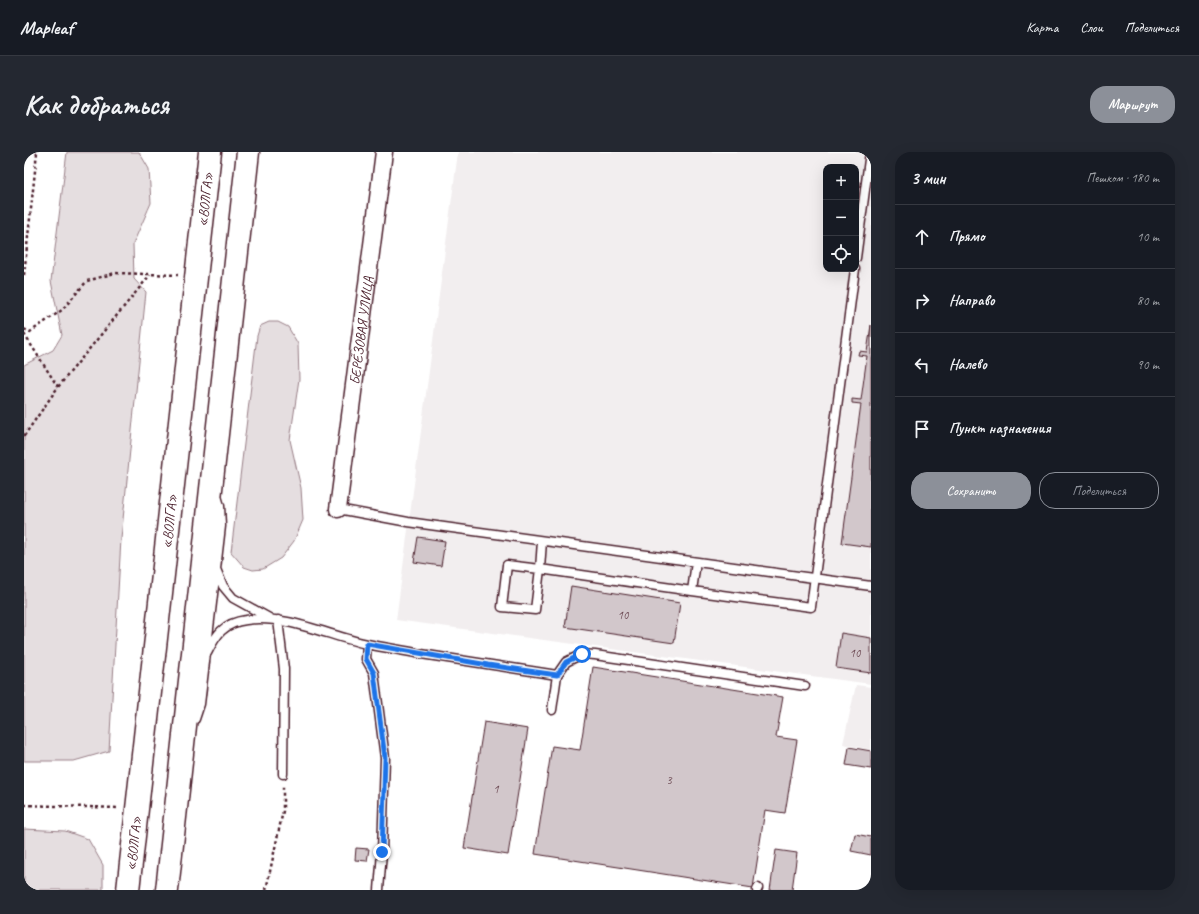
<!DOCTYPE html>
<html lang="ru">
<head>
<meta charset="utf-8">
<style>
  :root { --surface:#171b24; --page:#242831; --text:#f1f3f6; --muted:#9ea1a6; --line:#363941; --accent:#8c9099 }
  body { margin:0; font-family:Caveat,sans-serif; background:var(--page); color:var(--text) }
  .controls { position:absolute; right:12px; top:12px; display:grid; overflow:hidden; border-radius:8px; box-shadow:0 4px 16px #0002 }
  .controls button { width:36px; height:36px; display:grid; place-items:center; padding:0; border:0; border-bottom:1px solid var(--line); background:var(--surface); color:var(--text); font:20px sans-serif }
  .stop { position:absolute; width:12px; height:12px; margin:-9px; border:3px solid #1a73e8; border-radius:50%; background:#fff }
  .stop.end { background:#1a73e8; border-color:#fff; box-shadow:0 1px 4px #0008 }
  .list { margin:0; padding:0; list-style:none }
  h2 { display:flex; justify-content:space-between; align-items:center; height:52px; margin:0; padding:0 16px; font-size:17px }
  h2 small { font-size:13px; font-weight:400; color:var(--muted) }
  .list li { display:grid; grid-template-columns:26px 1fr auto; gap:12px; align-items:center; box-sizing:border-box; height:64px; padding:0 16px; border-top:1px solid var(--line) }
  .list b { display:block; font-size:15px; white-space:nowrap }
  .list em { font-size:13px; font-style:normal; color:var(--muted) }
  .actions { display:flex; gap:8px; padding:12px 16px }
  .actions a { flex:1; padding:9px 0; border:1px solid var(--accent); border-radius:16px; text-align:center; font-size:14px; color:var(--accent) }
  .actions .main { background:var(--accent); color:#fff }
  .icon { flex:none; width:22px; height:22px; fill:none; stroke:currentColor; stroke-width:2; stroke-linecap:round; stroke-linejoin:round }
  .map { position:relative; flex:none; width:847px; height:738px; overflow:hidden; border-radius:16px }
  header { display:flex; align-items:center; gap:24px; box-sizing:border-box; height:56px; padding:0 20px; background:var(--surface); border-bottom:1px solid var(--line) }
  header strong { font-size:19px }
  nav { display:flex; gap:22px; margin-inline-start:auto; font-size:14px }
  .intro { display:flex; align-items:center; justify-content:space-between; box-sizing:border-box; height:96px; padding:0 24px }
  h1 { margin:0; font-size:28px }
  .button { padding:10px 18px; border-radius:16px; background:var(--accent); color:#fff; font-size:14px; font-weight:700 }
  main { display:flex; gap:24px; padding:0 24px }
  aside { flex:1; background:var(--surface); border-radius:16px; box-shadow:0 4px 16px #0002 }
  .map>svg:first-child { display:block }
</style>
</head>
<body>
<header>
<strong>Mapleaf</strong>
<nav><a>Карта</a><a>Слои</a><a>Поделиться</a></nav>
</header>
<div class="intro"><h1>Как добраться</h1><a class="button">Маршрут</a></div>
<main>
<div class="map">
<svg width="847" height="738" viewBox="0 0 847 738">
  <rect width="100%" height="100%" fill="#fff"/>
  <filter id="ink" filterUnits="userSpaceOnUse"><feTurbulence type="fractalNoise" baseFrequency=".025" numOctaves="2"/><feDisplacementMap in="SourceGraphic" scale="8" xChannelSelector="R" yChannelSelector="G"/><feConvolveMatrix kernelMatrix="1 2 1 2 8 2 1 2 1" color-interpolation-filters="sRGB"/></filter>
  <g filter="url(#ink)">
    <!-- built -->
    <path fill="#f2eeef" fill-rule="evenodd" d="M434 0H847V532L372 468ZM802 15H832V117H802Z
      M832 533 847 535V598L819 592Z"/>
    <!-- green -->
    <path fill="#e5dee0" stroke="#987e86" d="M43 0H115L125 17 127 51 109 92 110 127 122 140 97 387 85 599 50 609H0V213L29 198 38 183 27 129Z
      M245 170H254L264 175 274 192 275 227 266 288 277 336 279 368 270 389 257 406 239 417 229 418 220 415 207 400 233 184 236 174Z
      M0 677 41 679 64 687 79 713V738H0Z"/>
    <!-- building -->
    <path fill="#d2c7cb" stroke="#4a1f2b" d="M847 173V395L818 391 837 252 828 251V247L837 248 843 204 834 203 835 199 843 200Z
      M394 385 421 389 417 414 390 410Z
      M547 434 656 451 650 491 541 475Z
      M817 481 847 486V521L812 516Z
      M569 515 759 545 752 585 773 588 761 661 741 658 729 736 511 702 528 594 556 598Z
      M460 570 504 577 484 703 440 696Z
      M825 595 847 599V617L822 613Z
      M831 682 847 685V703L827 699Z
      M332 696 345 697 343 709 331 708Z
      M752 698 773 701 768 738H746Z"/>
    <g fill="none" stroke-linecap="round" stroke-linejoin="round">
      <!-- lane casing -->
      <g stroke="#4a1f2b" stroke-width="11">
        <path id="lane" d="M832 106 846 0
          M193 344 196 354 197 374 192 417 199 434 209 446 247 467
          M314 357 384 370 847 434
          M518 389 516 417 668 439
          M672 410 668 439 787 455 831 117
          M483 413 516 417 511 458 478 455Z
          M254 468 260 517 259 622
          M343 492 342 507 350 521 361 606 358 700 355 738
          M183 501C192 483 199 471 222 468 261 462 305 484 343 492 361 496 379 498 397 502 442 509 487 516 533 523L528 558
          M533 523 542 510 558 502 571 503 781 534
          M171 567 176 552 192 417
          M733 738 734 736"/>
      </g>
      <!-- street casing -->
      <g stroke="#4a1f2b" stroke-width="19">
        <g id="street">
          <path id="s1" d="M314 357 360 0"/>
        </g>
      </g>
      <!-- highway casing -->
      <g stroke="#4a1f2b" stroke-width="25">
        <g id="highway">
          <path id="s2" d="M104 738 186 0"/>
          <path d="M143 738 224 0"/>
        </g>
      </g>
      <!-- path -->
      <path stroke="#4a1f2b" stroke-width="2.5" stroke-dasharray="3 3" stroke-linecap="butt" d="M0 123 13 0
        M0 177 6 180 38 158 63 129 91 121 154 123
        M0 182 34 235
        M0 284 34 235 126 123
        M0 653 95 656
        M242 738 259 659V632"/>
      <!-- lane -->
      <use href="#lane" stroke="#fff" stroke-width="8"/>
      <!-- street -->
      <use href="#street" stroke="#fff" stroke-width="16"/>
      <!-- highway -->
      <use href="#highway" stroke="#fff" stroke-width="22"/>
    </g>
  </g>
  <g fill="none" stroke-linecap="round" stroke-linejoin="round" filter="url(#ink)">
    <!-- route -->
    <path stroke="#1a73e8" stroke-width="5" d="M358 700 361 606 350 521 342 507 343 492 464 513 533 523 542 510 558 502"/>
  </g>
  <g text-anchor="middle" stroke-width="3" stroke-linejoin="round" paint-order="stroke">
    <!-- number labels -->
    <g font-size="12" fill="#6c4953">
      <text x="599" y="467">10</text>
      <text x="831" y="505">10</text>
      <text x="645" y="632">3</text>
      <text x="472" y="641">1</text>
    </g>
    <!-- street labels -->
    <g font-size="14" fill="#4a1f2b" stroke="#fff">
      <text dy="5" stroke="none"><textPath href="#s2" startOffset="695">«ВОЛГА»</textPath></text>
      <text dy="5" stroke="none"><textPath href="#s1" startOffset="180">БЕРЁЗОВАЯ УЛИЦА</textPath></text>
      <text dy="5" stroke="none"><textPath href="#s2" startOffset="371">«ВОЛГА»</textPath></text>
      <text dy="5" stroke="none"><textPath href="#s2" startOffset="47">«ВОЛГА»</textPath></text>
    </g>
  </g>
</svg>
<div class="controls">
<button>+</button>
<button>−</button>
<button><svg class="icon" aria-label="locate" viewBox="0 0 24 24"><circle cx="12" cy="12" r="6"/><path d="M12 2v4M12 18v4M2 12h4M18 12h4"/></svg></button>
</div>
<div class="stop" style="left:558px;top:502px"></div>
<div class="stop end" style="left:358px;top:700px"></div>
</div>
<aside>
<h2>3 мин<small>Пешком · 180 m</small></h2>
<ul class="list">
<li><svg class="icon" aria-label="ahead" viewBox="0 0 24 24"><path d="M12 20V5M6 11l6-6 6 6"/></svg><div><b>Прямо</b></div><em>10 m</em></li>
<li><svg class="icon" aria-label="right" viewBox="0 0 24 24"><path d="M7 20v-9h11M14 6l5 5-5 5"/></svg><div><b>Направо</b></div><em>80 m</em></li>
<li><svg class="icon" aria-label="left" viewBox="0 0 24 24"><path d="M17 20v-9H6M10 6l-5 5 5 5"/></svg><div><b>Налево</b></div><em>90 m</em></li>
<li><svg class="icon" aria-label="arrive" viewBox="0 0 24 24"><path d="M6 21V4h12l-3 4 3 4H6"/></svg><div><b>Пункт назначения</b></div></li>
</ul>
<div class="actions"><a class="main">Сохранить</a><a>Поделиться</a></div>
</aside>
</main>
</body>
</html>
